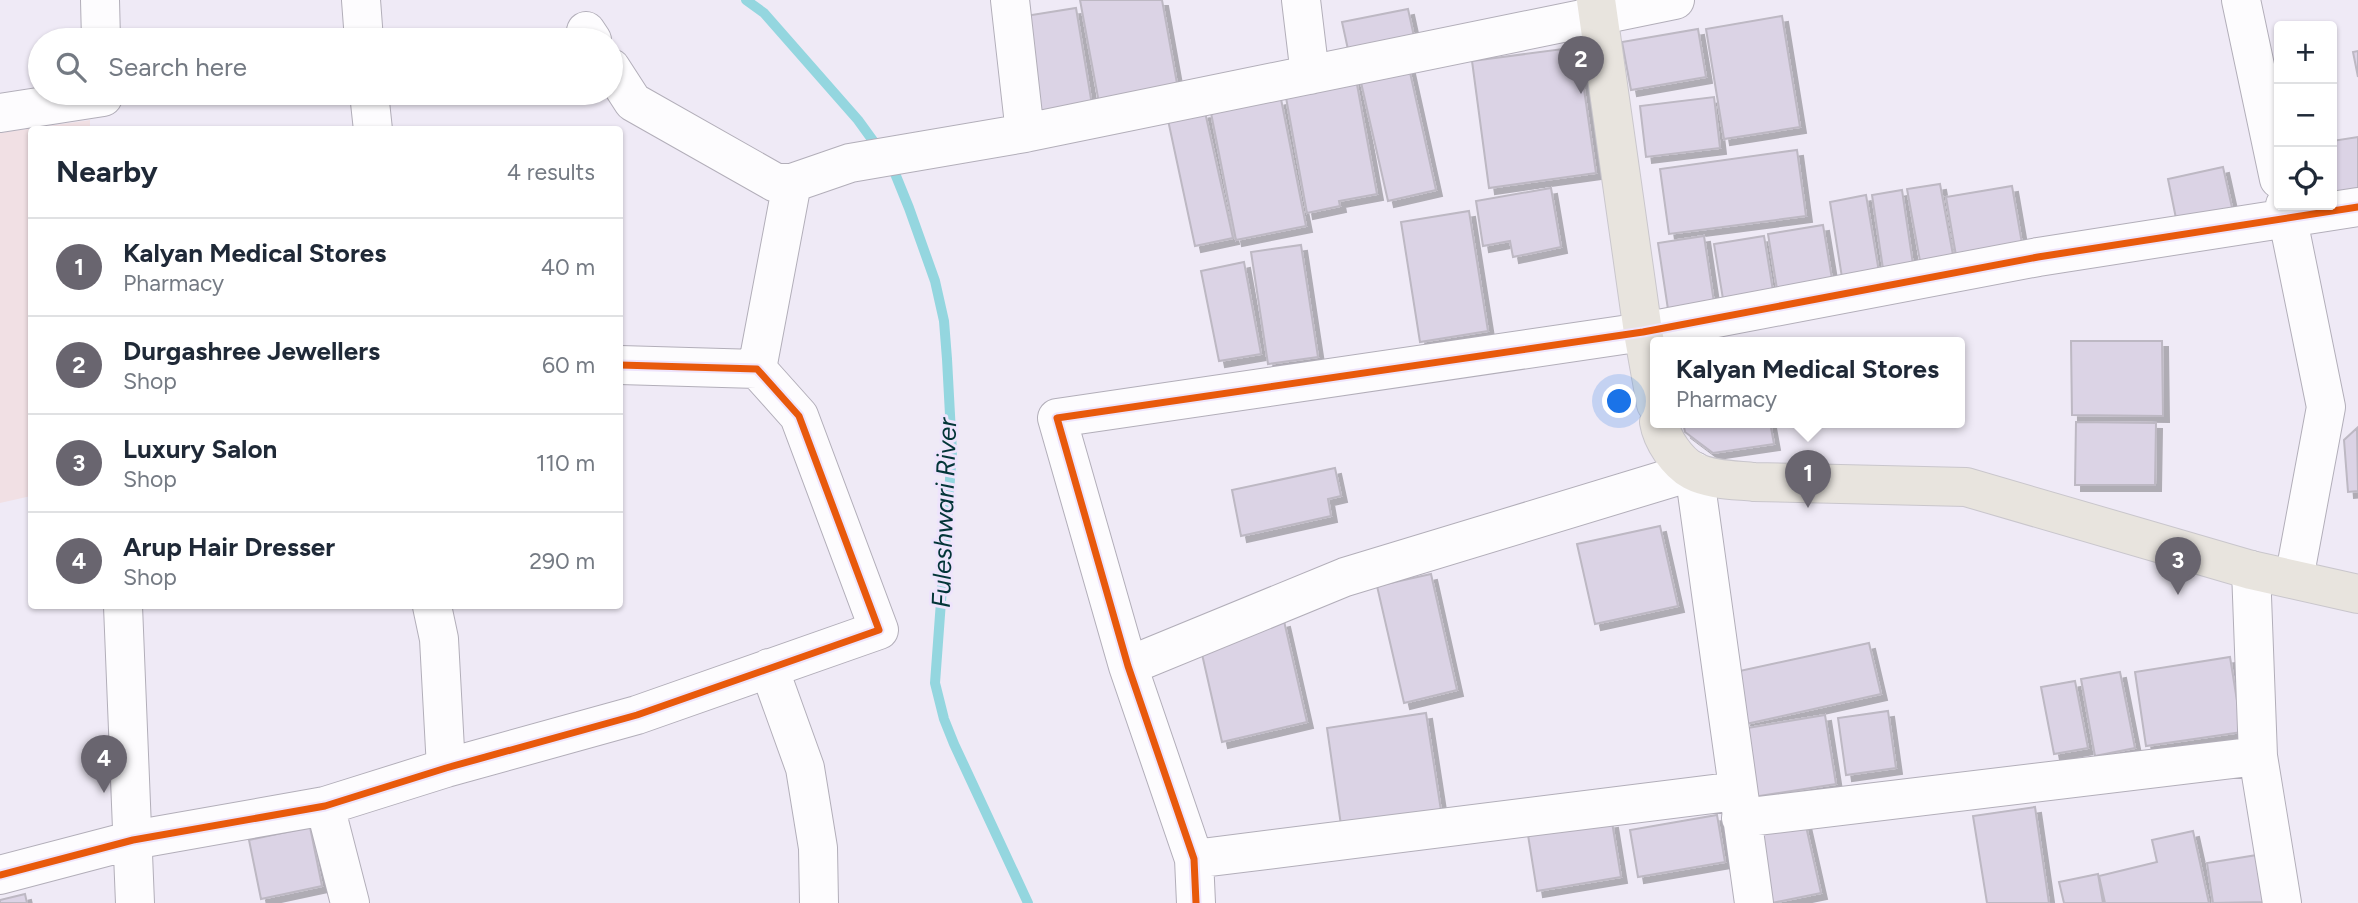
<!DOCTYPE html>
<html lang="en">
<head>
<meta charset="utf-8">
<style>
  :root { --surface:#fff; --page:#f2f2f3; --text:#1f2937; --muted:#747a83; --line:#e0e1e3; --accent:#69656f }
  body { margin:0; font-family:Figtree,sans-serif; background:var(--page); color:var(--text) }
  .controls { position:absolute; right:21px; top:21px; display:grid; overflow:hidden; border-radius:7px; box-shadow:0 2px 5px #0004 }
  .controls button { width:63px; height:63px; display:grid; place-items:center; padding:0; border:0; border-bottom:2px solid var(--line); background:var(--surface); color:var(--text); font:35px sans-serif }
  .you { position:absolute; left:1620px; top:402px; width:24px; height:24px; margin:-18px; border:5px solid #fff; border-radius:50%; background:#1a73e8; box-shadow:0 0 0 10px #1a73e833 }
  .badge { display:grid; place-items:center; width:46px; height:46px; border-radius:50%; background:var(--accent); color:#fff; font-size:23px; font-weight:700 }
  .pin { position:absolute; translate:-50% -58px; filter:drop-shadow(0 2px 4px #0008) }
  .pin::after { content:''; position:absolute; top:37px; width:24px; height:21px; background:inherit; clip-path:polygon(0 0,100% 0,50% 100%) }
  .popup { position:absolute; left:1650px; top:337px; width:315px; height:91px; box-sizing:border-box; display:grid; place-content:center; border-radius:7px; background:var(--surface); filter:drop-shadow(0 2px 5px #0005); font-size:23px; white-space:nowrap; color:var(--muted) }
  .popup b { font-size:26px; color:var(--text) }
  .popup::after { content:''; position:absolute; left:50%; top:100%; margin-left:-14px; border:14px solid transparent; border-top-color:var(--surface) }
  .list { margin:0; padding:0; list-style:none }
  h2 { display:flex; justify-content:space-between; align-items:center; height:91px; margin:0; padding:0 28px; font-size:30px }
  h2 small { font-size:23px; font-weight:400; color:var(--muted) }
  .list li { display:grid; grid-template-columns:46px 1fr auto; gap:21px; align-items:center; box-sizing:border-box; height:98px; padding:0 28px; border-top:2px solid var(--line) }
  .list b { display:block; font-size:26px; white-space:nowrap }
  .list p { margin:0; font-size:23px; white-space:nowrap; color:var(--muted) }
  .list em { font-size:23px; font-style:normal; color:var(--muted) }
  .icon { flex:none; width:38px; height:38px; fill:none; stroke:currentColor; stroke-width:2; stroke-linecap:round; stroke-linejoin:round }
  .map { position:relative; flex:none; width:2358px; height:903px; overflow:hidden }
  .search { position:absolute; background:var(--surface); box-shadow:0 2px 5px #0004; left:28px; top:28px; width:595px; height:77px; display:flex; align-items:center; gap:18px; box-sizing:border-box; padding:0 24px; border-radius:38px; color:var(--muted); font-size:26px }
  .panel { position:absolute; background:var(--surface); box-shadow:0 2px 5px #0004; left:28px; top:126px; width:595px; height:483px; border-radius:7px }
  .map>svg:first-child { display:block }
</style>
</head>
<body>
<div class="map">
<svg width="2358" height="903" viewBox="0 0 2358 903">
  <defs>
    <filter id="shadow"><feDropShadow dx="6" dy="6" stdDeviation="0" flood-color="#0004"/></filter>
  </defs>
  <rect width="100%" height="100%" fill="#efeaf6"/>
  <!-- education -->
  <path fill="#f1e0e4" d="M90 120V129L32 130 31 496 0 503V133Z"/>
  <g fill="none" stroke-linecap="round" stroke-linejoin="round">
    <!-- stream -->
    <path stroke="#94d6df" stroke-width="10" d="M746 0 764 13 858 120 879 149
      M888 163 894 171 909 208 935 281 944 321 947 359 952 452 935 683 944 719 954 744 1028 903"/>
  </g>
  <!-- building -->
  <path fill="#dbd3e5" stroke="#bdb8c3" stroke-width="2" filter="url(#shadow)" d="M1080 0H1162L1178 89 1099 103Z
    M1076 8 1092 105 1035 115 1019 17Z
    M1408 9 1415 41 1349 54 1342 22Z
    M1782 16 1800 127 1724 139 1706 29Z
    M1698 29 1706 77 1631 90 1622 42Z
    M1578 47 1596 173 1489 188 1472 61Z
    M2358 51V77L2353 52Z
    M1409 68 1436 190 1388 201 1360 78Z
    M1356 79 1377 194 1339 201 1340 206 1307 213 1285 92Z
    M1714 97 1720 148 1646 157 1640 106Z
    M1281 99 1306 226 1236 240 1211 113Z
    M1205 112 1233 238 1195 246 1168 120Z
    M2358 137V204L2332 205V141Z
    M1797 150 1806 216 1669 234 1660 169Z
    M2223 167 2235 221 2179 233 2168 179Z
    M1940 184 1955 266 1922 272 1907 189Z
    M2012 186 2024 255 1958 267 1946 197Z
    M1551 188 1561 247 1513 257 1510 241 1483 246 1476 201Z
    M1902 190 1915 278 1885 282 1872 195Z
    M1866 195 1881 284 1844 290 1830 202Z
    M1469 211 1488 331 1420 342 1401 222Z
    M1823 225 1834 291 1779 301 1768 234Z
    M1704 236 1715 309 1669 316 1658 243Z
    M1764 236 1774 297 1724 305 1714 244Z
    M1301 245 1318 357 1268 364 1251 252Z
    M1244 262 1261 354 1219 361 1201 271Z
    M2071 341H2162L2163 416 2072 415Z
    M1683 422H1770L1774 444 1713 453 1685 432Z
    M2076 422 2156 423 2155 485H2075Z
    M2357 428 2358 491 2348 492 2344 440Z
    M1335 468 1341 496 1328 499 1331 516 1241 536 1232 490Z
    M1660 526 1678 606 1595 624 1577 544Z
    M1431 574 1457 690 1404 703 1377 586Z
    M1284 621 1307 722 1222 742 1199 641Z
    M1869 643 1881 694 1746 724 1735 672Z
    M2230 657 2242 732 2146 746 2135 672Z
    M2120 672 2135 748 2095 756 2081 679Z
    M2075 681 2088 748 2054 754 2041 687Z
    M1888 711 1896 768 1846 775 1838 718Z
    M1426 713 1442 817 1342 832 1327 728Z
    M1825 715 1836 784 1753 797 1742 729Z
    M2035 807 2049 903H1987L1973 816Z
    M1803 813 1821 893 1772 903 1751 825Z
    M1717 815 1725 862 1638 877 1630 830Z
    M1612 822 1621 877 1537 891 1528 835Z
    M310 827 322 886 261 899 249 840Z
    M2193 831 2209 903H2105L2099 876 2157 862 2152 840Z
    M2257 855 2265 902 2213 903 2207 863Z
    M2098 874 2103 903H2064L2059 882Z
    M25 894 27 903H0V900Z"/>
  <g fill="none" stroke-linecap="round" stroke-linejoin="round">
    <!-- minor casing -->
    <g stroke="#b2aeb9" stroke-width="40">
      <path id="minor" d="M100 0 101 40
        M361 0 364 40
        M1301 0 1310 75
        M2241 0 2279 179
        M586 31 592 40
        M611 68 633 102 776 183H792L850 163 1025 133 1010 0
        M369 93 373 130
        M0 113 103 97
        M1025 133 1675 0
        M2285 205 2326 407 2294 579
        M757 369 792 183
        M2251 570 2258 756 2282 903
        M123 606 135 903
        M432 606 439 639 446 768
        M1128 666 1345 577 1694 471 1754 903
        M769 668 805 768 818 848 819 903
        M325 806 350 903
        M1741 818 2258 756
        M1194 859 1737 791
        M0 875 133 840 325 806 446 768 637 715 879 630 799 416 757 369 620 365
        M1196 903 1194 859 1128 666 1057 418 1643 332 2038 257 2358 207"/>
    </g>
    <!-- major casing -->
    <g stroke="#c9c6cc" stroke-width="40">
      <path id="major" d="M1596 0 1643 332 1656 404
        M1659 422C1662 440 1677 462 1693 471 1710 480 1735 480 1754 482L1966 487 2251 570 2358 594"/>
    </g>
    <!-- minor -->
    <use href="#minor" stroke="#fdfcfe" stroke-width="38"/>
    <!-- major -->
    <use href="#major" stroke="#e8e4de" stroke-width="38"/>
    <!-- cycleway casing -->
    <g stroke="#eee4fc" stroke-width="11">
      <path id="cycleway" d="M0 875 133 840 325 806 446 768 637 715 879 630 799 416 757 369 620 365
        M1196 903 1194 859 1128 666 1057 418 1643 332 2038 257 2358 207"/>
    </g>
    <!-- cycleway -->
    <use href="#cycleway" stroke="#e8590c" stroke-width="7"/>
  </g>
  <g text-anchor="middle" stroke-width="6" stroke-linejoin="round" paint-order="stroke">
    <!-- water labels -->
    <g font-size="26" font-style="italic" fill="#033538" stroke="#eee4fc">
      <text transform="translate(944 513) rotate(-88)" y="9">Fuleshwari River</text>
    </g>
  </g>
</svg>
<div class="controls">
<button>+</button>
<button>−</button>
<button><svg class="icon" aria-label="locate" viewBox="0 0 24 24"><circle cx="12" cy="12" r="6"/><path d="M12 2v4M12 18v4M2 12h4M18 12h4"/></svg></button>
</div>
<div class="you"></div>
<div class="pin badge" style="left:1808px;top:508px">1</div>
<div class="popup"><b>Kalyan Medical Stores</b>Pharmacy</div>
<div class="pin badge" style="left:1581px;top:94px">2</div>
<div class="pin badge" style="left:2178px;top:595px">3</div>
<div class="pin badge" style="left:104px;top:793px">4</div>
<div class="search"><svg class="icon" aria-label="search" viewBox="0 0 24 24"><circle cx="10" cy="10" r="6"/><path d="M15 15l6 6"/></svg>Search here</div>
<section class="panel">
<h2>Nearby<small>4 results</small></h2>
<ul class="list">
<li><span class="badge">1</span><div><b>Kalyan Medical Stores</b><p>Pharmacy</p></div><em>40 m</em></li>
<li><span class="badge">2</span><div><b>Durgashree Jewellers</b><p>Shop</p></div><em>60 m</em></li>
<li><span class="badge">3</span><div><b>Luxury Salon</b><p>Shop</p></div><em>110 m</em></li>
<li><span class="badge">4</span><div><b>Arup Hair Dresser</b><p>Shop</p></div><em>290 m</em></li>
</ul>
</section>
</div>
</body>
</html>
